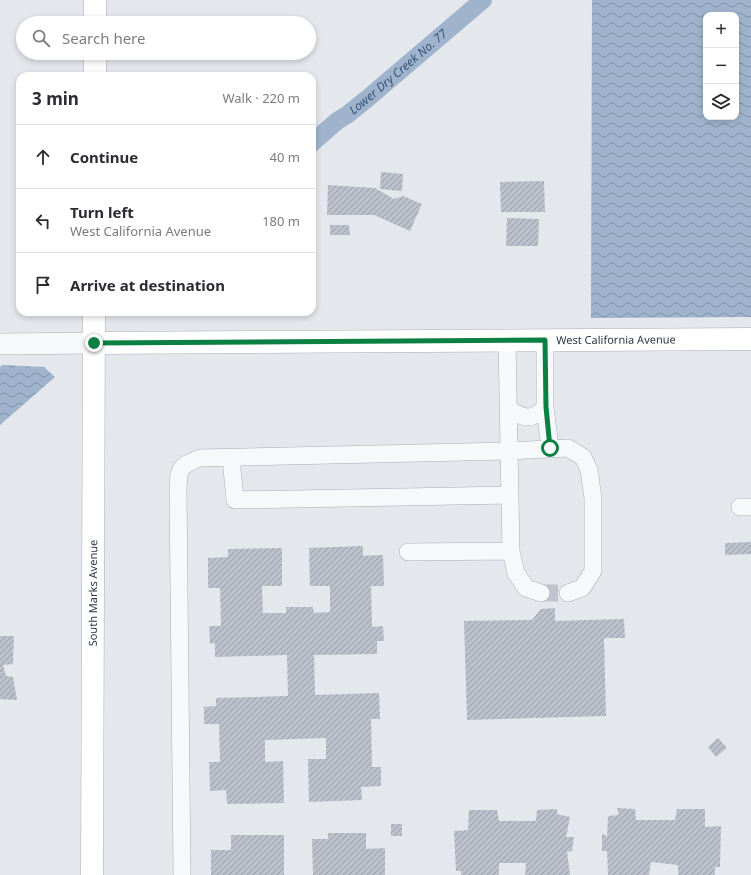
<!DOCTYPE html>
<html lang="en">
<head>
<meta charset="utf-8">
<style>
  :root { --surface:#fff; --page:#f2f2f3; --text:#2b2b33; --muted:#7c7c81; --line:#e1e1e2 }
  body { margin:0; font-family:"Noto Sans",sans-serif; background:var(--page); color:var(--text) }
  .controls { position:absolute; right:12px; top:12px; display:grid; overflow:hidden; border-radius:8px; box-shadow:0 2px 6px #0003 }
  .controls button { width:36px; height:36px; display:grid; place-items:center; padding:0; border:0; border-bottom:1px solid var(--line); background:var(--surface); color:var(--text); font:20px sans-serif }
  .stop { position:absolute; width:12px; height:12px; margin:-9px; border:3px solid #0b8043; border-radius:50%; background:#fff }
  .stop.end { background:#0b8043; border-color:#fff; box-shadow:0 1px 4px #0008 }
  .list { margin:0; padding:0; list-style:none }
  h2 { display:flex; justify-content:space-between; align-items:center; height:52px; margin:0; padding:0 16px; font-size:17px }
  h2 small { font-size:13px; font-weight:400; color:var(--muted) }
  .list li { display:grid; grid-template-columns:26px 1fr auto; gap:12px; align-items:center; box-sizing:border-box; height:64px; padding:0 16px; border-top:1px solid var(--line) }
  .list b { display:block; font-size:15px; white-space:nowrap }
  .list p { margin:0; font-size:13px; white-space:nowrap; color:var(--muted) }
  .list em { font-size:13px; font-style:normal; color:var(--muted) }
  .icon { flex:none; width:22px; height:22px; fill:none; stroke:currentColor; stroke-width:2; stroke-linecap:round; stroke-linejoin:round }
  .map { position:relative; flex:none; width:751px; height:875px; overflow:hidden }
  .search { position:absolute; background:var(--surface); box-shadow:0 2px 6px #0003; left:16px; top:16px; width:300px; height:44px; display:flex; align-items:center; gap:10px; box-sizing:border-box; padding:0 14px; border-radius:22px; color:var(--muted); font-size:15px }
  .panel { position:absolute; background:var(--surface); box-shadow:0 2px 6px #0003; left:16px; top:72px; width:300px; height:244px; border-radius:12px }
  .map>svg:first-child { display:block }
</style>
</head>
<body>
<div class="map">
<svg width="751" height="875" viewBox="0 0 751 875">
  <defs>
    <pattern id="water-waves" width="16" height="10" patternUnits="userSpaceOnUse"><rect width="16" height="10" fill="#9fb4cc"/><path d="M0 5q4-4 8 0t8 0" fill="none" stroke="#8293a7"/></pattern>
    <pattern id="building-hatch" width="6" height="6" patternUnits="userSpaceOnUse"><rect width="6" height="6" fill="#bbc0ca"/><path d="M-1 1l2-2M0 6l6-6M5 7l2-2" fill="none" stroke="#989da6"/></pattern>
  </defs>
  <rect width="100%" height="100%" fill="#e4e7ec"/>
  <!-- water -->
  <path fill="url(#water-waves)" fill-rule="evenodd" d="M592 0H751V317L591 318ZM706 15H736V117H706Z
    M2 365 44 367 55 377 0 425V367Z"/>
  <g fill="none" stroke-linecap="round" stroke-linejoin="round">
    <!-- canal -->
    <path stroke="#9fb4cc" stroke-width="18" id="s1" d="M312 143 337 121 347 115 368 98 483 0"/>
  </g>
  <!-- building -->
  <path fill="url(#building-hatch)" d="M381 172 403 174 402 191 380 189Z
    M544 181 545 212H501L500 182Z
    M328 185 375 188 394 199 403 196 422 204 410 231 374 215H327Z
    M507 218 539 219 538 246H506Z
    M330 225H349L350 235H330Z
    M751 542V554L725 555V543Z
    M363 546V556L383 555 384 586H371L372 627 383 626 384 641H377V654L314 655 315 695 379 693 380 719H371L372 767H381V786L361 787 362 800 309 802 308 759H326V738L265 740V762L283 761 284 803 227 804 226 790 210 791 209 762H220L219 724H204V707L216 706V698L288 696 287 655 215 657V643L210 644 209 626H221L220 588H208V558L228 557V549L282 548V586H262L263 613H286V607H313L314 613 330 612V586H310L309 548Z
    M555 608V621L624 619 625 638H604L606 716 467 720 464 621 532 620 541 609Z
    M0 636H14L13 664 3 665 6 676 13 677 17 700 0 699Z
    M718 738 727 748 716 757 708 747Z
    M617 808 635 809 636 820H675L677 809H705V827L721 826 720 867H715V875H678V865L651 862 649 875H608L607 851H602V833L607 837 608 816 619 815Z
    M557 809V814L570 817 566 837H574L572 851 567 852 570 875H525L526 863H499V875H461V871H456L454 831 468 830 469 810H497L499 821H536L537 810Z
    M391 824H402V836H391Z
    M328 833H366V849L385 848V875H313L312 839H328Z
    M231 835H284V875H211V850H231Z"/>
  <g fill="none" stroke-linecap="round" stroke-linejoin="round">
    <!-- minor-tunnel -->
    <path stroke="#bfc3cb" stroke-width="17" stroke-dasharray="17 8" stroke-linecap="butt" d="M541 593H568"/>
    <!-- minor casing -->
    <g stroke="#a9aeb7" stroke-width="18">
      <path id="minor" d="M507 341 511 551 516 573 526 588 541 593
        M545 341V407L550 448
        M509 409C524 419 533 421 545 407
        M231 458 235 500 510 495
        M740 507H751
        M408 552 511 551
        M182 875 178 490C179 467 178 467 200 458L508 451 568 448 583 457 589 470 593 498V571L582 588 568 593"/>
    </g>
    <!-- tertiary casing -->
    <g stroke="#a9aeb7" stroke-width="22">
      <path id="tertiary" d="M0 344 94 343"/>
    </g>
    <!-- secondary casing -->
    <g stroke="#a9aeb7" stroke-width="23">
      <g id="secondary">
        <path d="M95 23V0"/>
        <path d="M95 76V53"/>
        <path id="s2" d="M94 343 751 339"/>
        <path id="s3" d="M92 875 94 312"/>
      </g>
    </g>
    <!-- minor -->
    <use href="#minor" stroke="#f7f8fa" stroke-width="17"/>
    <!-- tertiary -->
    <use href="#tertiary" stroke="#f7f8fa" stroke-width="21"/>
    <!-- secondary -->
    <use href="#secondary" stroke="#fff" stroke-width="22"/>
  </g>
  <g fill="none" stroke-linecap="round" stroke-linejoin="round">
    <!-- route -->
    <path stroke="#0b8043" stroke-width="5" d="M94 343 545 340 546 407 550 448"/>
  </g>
  <g text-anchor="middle" stroke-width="3" stroke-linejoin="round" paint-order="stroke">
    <!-- street labels -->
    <g font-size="11" fill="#2b3445" stroke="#f4f6f9">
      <text dy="4" stroke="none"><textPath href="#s2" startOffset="522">West California Avenue</textPath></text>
      <text dy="4" stroke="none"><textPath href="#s3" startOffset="282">South Marks Avenue</textPath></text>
    </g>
    <!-- water labels -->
    <g font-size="12" font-style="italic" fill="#34527a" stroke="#f4f6f9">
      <text dy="4" stroke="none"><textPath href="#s1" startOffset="112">Lower Dry Creek No. 77</textPath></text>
    </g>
  </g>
</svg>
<div class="controls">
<button>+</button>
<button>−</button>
<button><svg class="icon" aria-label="layers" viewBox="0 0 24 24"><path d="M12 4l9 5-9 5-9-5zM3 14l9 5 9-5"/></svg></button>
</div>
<div class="stop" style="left:550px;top:448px"></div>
<div class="stop end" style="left:94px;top:343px"></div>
<div class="search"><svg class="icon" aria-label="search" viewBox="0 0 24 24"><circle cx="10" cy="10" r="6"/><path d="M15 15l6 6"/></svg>Search here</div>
<section class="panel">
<h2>3 min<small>Walk · 220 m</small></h2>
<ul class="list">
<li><svg class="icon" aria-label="ahead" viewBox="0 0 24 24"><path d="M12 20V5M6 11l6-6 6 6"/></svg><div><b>Continue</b></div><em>40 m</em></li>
<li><svg class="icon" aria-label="left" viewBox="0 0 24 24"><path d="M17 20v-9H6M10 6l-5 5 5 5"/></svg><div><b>Turn left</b><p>West California Avenue</p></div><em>180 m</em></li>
<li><svg class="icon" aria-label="arrive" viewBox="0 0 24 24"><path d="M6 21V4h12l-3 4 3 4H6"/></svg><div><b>Arrive at destination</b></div></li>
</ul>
</section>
</div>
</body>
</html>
